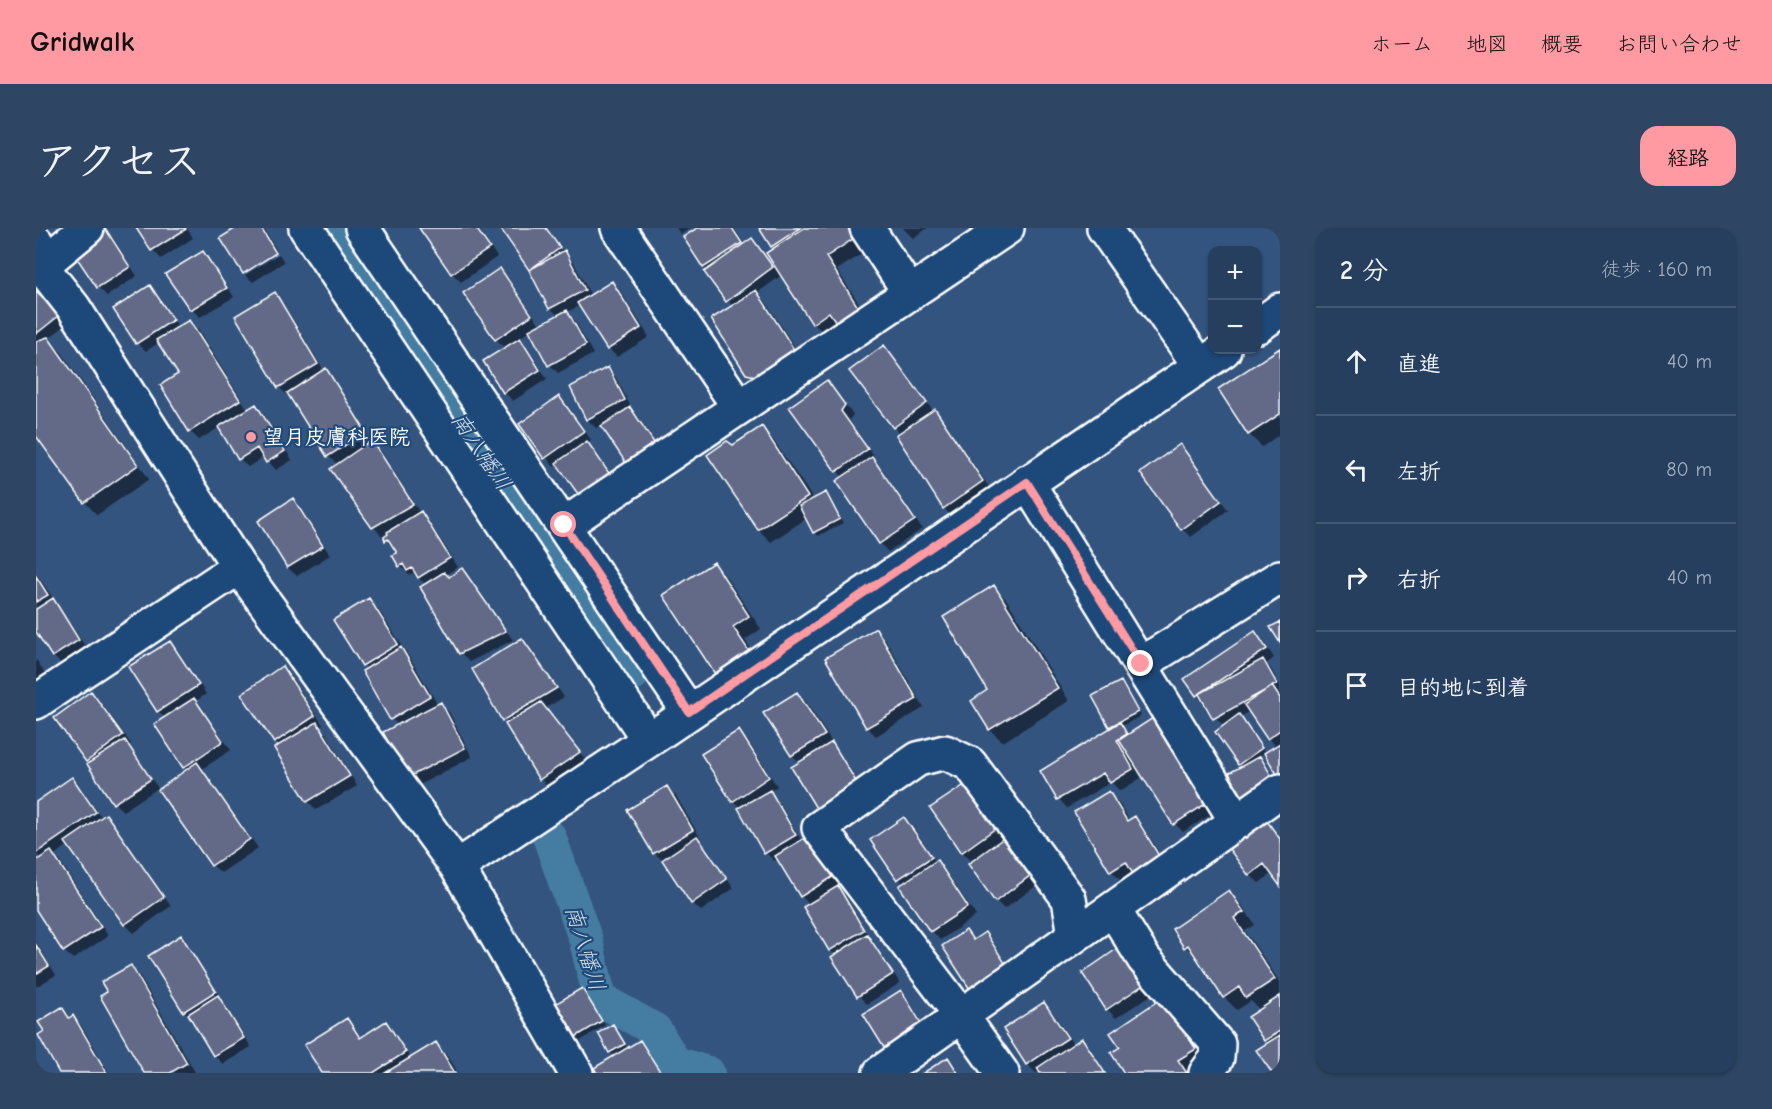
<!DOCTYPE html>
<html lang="ja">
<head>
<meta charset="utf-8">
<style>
  :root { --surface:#263f5e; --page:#2e4664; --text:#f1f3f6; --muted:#a4afbc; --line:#425873; --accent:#ff9aa2 }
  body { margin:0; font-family:"Comic Neue","Klee One",sans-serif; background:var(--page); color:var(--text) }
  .controls { position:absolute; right:18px; top:18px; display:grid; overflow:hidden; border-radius:12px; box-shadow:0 2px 4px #0004 }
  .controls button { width:54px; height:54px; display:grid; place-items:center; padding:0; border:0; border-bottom:2px solid var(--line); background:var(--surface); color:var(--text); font:30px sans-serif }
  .stop { position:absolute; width:18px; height:18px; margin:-14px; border:4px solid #ff9aa2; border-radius:50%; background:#fff }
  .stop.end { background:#ff9aa2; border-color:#fff; box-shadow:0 2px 6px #0008 }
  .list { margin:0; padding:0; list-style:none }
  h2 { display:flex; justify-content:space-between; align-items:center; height:78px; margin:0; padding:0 24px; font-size:26px }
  h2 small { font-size:20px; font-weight:400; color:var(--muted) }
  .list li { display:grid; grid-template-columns:39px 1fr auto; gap:18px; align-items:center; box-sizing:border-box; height:108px; padding:0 24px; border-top:2px solid var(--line) }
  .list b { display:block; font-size:22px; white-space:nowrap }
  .list em { font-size:20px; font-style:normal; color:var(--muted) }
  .icon { flex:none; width:33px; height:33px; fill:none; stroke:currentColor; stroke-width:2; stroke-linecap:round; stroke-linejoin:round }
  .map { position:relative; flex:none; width:1244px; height:845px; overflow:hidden; border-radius:18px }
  header { display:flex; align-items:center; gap:36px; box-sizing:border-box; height:84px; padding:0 30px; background:var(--accent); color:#111 }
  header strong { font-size:28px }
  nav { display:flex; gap:33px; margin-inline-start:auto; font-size:21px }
  .intro { display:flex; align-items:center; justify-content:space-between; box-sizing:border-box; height:144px; padding:0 36px }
  h1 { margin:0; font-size:42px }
  .button { padding:15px 27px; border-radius:18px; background:var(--accent); color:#111; font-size:21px; font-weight:700 }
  main { display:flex; gap:36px; padding:0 36px }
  aside { flex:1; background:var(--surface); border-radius:18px; box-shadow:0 2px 4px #0004 }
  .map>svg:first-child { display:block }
</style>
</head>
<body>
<header>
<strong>Gridwalk</strong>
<nav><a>ホーム</a><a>地図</a><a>概要</a><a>お問い合わせ</a></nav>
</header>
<div class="intro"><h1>アクセス</h1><a class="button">経路</a></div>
<main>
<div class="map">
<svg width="1244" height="845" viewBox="0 0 1244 845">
  <rect width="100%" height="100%" fill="#33547e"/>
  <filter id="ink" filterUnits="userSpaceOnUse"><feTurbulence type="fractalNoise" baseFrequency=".0167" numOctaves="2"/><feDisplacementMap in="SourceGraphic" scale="12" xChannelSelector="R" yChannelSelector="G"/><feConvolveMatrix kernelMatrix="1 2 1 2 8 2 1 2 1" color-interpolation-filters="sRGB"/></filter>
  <g filter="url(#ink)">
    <!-- shadow -->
    <path fill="#0007" d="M102 0H151L157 10 125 31 117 22Z
      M203 0H227L241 23 208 44Z
      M385 0H442L461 29 425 54 416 45Z
      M465 0H511L528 25 537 33 555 68 575 55 584 63 613 109 581 129 573 121 545 77 531 84 539 93 557 126 522 145 514 137 495 102 482 111 492 120 511 151 477 173 468 164 449 134 470 121 460 111 464 42 472 50 505 98 523 88 514 80 494 41Z
      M640 0H655L645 6Z
      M663 0H698L709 17 716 12 735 35 737 33 739 21 725 0H822L835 20 801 42 834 92 790 107 777 95 746 47 721 65 729 73 774 143 721 155 711 145 697 79 668 39Z
      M867 0H892L877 10Z
      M68 1 77 10 101 48 71 68 62 59 38 21Z
      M167 25 175 34 198 69 164 89 155 81Z
      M243 26 248 34 217 54 209 47Z
      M114 59 122 68 143 100 153 94 162 102 212 182 219 177 228 186 256 232 240 242 228 229 212 239 204 231 184 199 163 212 154 203 144 147 124 114 110 123 101 115Z
      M0 66 31 96 12 111 25 124 113 251 61 287 49 274 0 205Z
      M238 66 247 75 288 143 298 151 336 214 345 223 384 285 393 294 422 339 409 347 413 351 425 342 434 351 477 412 433 434 425 425 391 357 376 345 373 347 364 338 358 328 363 325 350 312V309L354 307 353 304 346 308 338 299 302 237 292 228 254 167 252 168 243 159Z
      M847 119 898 184 907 192 955 262 916 289 908 280 864 206 816 143Z
      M1244 121V206L1226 219 1213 206Z
      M572 141 580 150 596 181 595 182 603 190 630 231 595 240 566 197 560 200 551 191Z
      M791 154 817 187 813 192 839 230 837 232 845 240 886 301 852 324 844 315 808 250 801 243Z
      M523 170 532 179 555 212 551 215 559 224 585 260 522 236 518 239 485 197Z
      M725 200 738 213 778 272 790 266 807 295 782 308 771 290 735 314 723 302 673 227 697 219Z
      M1144 218 1152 227 1192 282 1155 309 1146 301Z
      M257 272 265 281 294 327 261 348 252 340 224 293Z
      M677 336 690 349 725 401 709 412 727 439 694 461Z
      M0 345 51 421 26 437 17 428 0 401Z
      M958 359 971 372 1033 473 967 514 954 502 937 473 954 463Z
      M333 372 342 381 374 430 402 477 404 476 413 484 436 529 381 558 372 549 363 498 356 491 331 441 327 437Z
      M840 402 849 411 888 480 840 508 831 499Z
      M1219 405 1228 414 1238 430 1230 436 1235 441 1244 458V549L1241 519 1232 510 1214 483 1204 489 1229 524 1223 529 1243 560 1203 536 1188 499 1161 467Z
      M485 412 494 420 528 469 510 480 551 534 513 560 505 551 438 442Z
      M134 415 142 423 170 466 160 473 195 522 166 541 222 620 185 645 176 637 152 542 148 539 130 491 122 483 94 440Z
      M0 431 15 455 0 464Z
      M246 440 255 449 287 497 284 499 290 505 321 558 280 582 272 573 243 519 207 466Z
      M1085 455 1105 488 1086 498 1094 507 1182 582 1147 604 1139 596 1100 536 1098 537 1105 550 1084 563 1075 554 1031 580 1023 571 1006 543 1077 500 1058 469Z
      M55 465 64 473 95 516 93 518 122 560 87 583 78 575 54 536 20 490Z
      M761 466 770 474 831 569 764 535 756 527Z
      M702 504 711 512 741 558 733 564 742 573 766 614 808 656 802 660 810 668 834 711 864 755 831 776 823 768 800 728 794 722 774 677 765 668 743 631 738 633 730 625 705 580 697 573Z
      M36 551 44 559 66 590 69 588 78 597 135 678 98 705 89 696 33 617 18 627 24 633 72 708 37 731 28 723 0 679V635L6 631 0 626V576Z
      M930 557 1003 656 968 681 960 673 936 635 926 624Z
      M631 560 640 568 665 611 663 612 698 660 665 683 656 675 628 633 618 625 593 583Z
      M1073 565 1082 574 1094 593 1099 590 1107 599 1136 645 1097 644 1084 652 1076 643 1040 585Z
      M868 590 877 599 900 634 909 642 940 688 904 712 896 703 865 658 867 656 836 612Z
      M1231 595 1244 610V655L1237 645 1223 655 1214 647Z
      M1193 664 1205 676 1219 697 1209 703 1244 754V845H1238L1232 816 1229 812 1225 783 1215 773 1201 782 1188 769 1163 731 1150 719 1138 702Z
      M930 704 939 712 948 706 957 715 981 751 947 773Z
      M145 709 153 718 215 819 187 836 178 827 156 791 148 783Z
      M0 714 20 747 0 759Z
      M1085 720 1118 765 1080 790 1071 781 1048 745Z
      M94 739 103 747 159 844 156 845H110L73 765Z
      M546 762 569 797 544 813 540 809Z
      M865 764 873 773 895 809 829 786Z
      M1008 776 1017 785 1038 817 1046 812 1054 821 1070 845H1006L1004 842 1000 845 991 836 969 802Z
      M26 781 45 797 73 845H25L10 803Z
      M1138 785 1171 834 1155 845H1090Z
      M311 792 326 810 350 795 358 804 375 831 399 816 412 828 422 845H288Z
      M577 798 592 821 603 814 612 822 627 845H563L579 829 574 824Z"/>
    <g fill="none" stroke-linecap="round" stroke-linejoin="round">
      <!-- canal -->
      <path stroke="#457ba2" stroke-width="34" d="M295 0 597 446
        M513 608 550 713 564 771 619 802 639 835 672 845"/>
    </g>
    <!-- building -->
    <path fill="#636a88" stroke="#fff" stroke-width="1.5" d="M69 0 94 39 61 60 35 21Z
      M100 0H149L150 1 115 23Z
      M200 0H225L240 25 207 46 184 10Z
      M383 0H440L454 20 415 46Z
      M464 0H510L524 20 493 42Z
      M661 0H696L706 15 667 40 647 9Z
      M723 0H764L735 19Z
      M768 0H819L823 7 790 29 822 79 800 94 793 84 776 96 730 25Z
      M716 10 737 39 690 74 668 44Z
      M529 22 549 62 513 81 493 42Z
      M167 23 191 60 154 82 129 46Z
      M464 40 496 87 459 112 427 65Z
      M576 53 605 100 571 122 541 75Z
      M114 57 137 92 100 116 77 81Z
      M720 62 766 134 738 152 710 146 675 91Z
      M0 64 24 87 0 106Z
      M239 64 282 136 242 160 199 88Z
      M531 82 550 117 512 138 493 102Z
      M153 92 204 172 153 204 124 157 142 146 120 112Z
      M12 109 102 237 48 275 0 208V113Z
      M484 110 504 142 467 165 447 133Z
      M848 117 891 175 857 200 813 143Z
      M1244 120V186L1212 207 1182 161Z
      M572 139 589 172 550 192 534 159Z
      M290 140 330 204 291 229 251 165Z
      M791 152 809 177 805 183 832 221 800 244 753 179Z
      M523 168 548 203 508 231 483 196Z
      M220 176 249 223 230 235 221 220 202 232 182 199Z
      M594 179 623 222 594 241 565 198Z
      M899 181 947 253 907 281 860 207Z
      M726 198 772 269 722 302 671 227 691 213 697 217Z
      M336 212 377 276 336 300 294 241Z
      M551 213 577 251 547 273 520 235Z
      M1144 216 1185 273 1145 302 1104 245Z
      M836 229 879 292 843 316 800 253Z
      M790 264 804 291 777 305 763 278Z
      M257 270 287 318 251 340 222 293Z
      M385 283 414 330 382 350 376 340 371 343 367 336 363 339 356 327 361 325 352 311 349 313 348 309 352 306 351 304Z
      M678 334 713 388 697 399 715 426 681 449 627 367Z
      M426 340 470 403 423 426 384 359 408 344 413 349Z
      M0 348 12 367 0 374Z
      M958 357 1022 460 953 502 935 473 951 462 907 389Z
      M17 370 43 412 16 429 0 404V381Z
      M333 370 362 416 326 438 297 392Z
      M1244 394V415L1234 399Z
      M840 400 881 471 830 500 789 430Z
      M1219 403 1231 421 1160 468 1148 451Z
      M486 410 521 460 466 493 436 441Z
      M134 413 163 457 121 484 92 439Z
      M365 419 394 468 354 492 326 443Z
      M1227 431 1241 456 1177 491 1163 466Z
      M246 438 279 488 238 515 205 466Z
      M1085 453 1102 484 1073 499 1056 468Z
      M1236 458 1244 470V502L1231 511 1208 477Z
      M55 463 87 507 50 534 18 490Z
      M761 464 789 507 755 528 727 485Z
      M158 470 187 513 147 540 118 496Z
      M405 474 429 520 371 550 347 504Z
      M505 474 544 524 503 552 469 496Z
      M1203 486 1226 520 1202 537 1179 504Z
      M1120 488 1174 573 1137 597 1083 512Z
      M281 494 314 548 271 574 238 520Z
      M1084 494 1091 506 1081 512 1097 541 1074 555 1067 545 1021 572 1004 543Z
      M703 502 733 549 696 574 665 526Z
      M89 512 115 551 77 576 51 536Z
      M796 514 824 560 783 585 755 539Z
      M1244 515V551L1228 525Z
      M1224 528 1240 556 1209 573 1193 545Z
      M161 534 214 611 175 638 122 562Z
      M36 549 60 584 0 625V574Z
      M930 556 960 600 925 625 894 580Z
      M631 558 657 602 617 626 591 582Z
      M734 562 760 607 728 626 702 580Z
      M1073 563 1091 593 1099 588 1128 636 1101 653 1090 634 1074 644 1038 584Z
      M70 586 128 669 88 697 29 614Z
      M868 589 896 629 861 652 834 612Z
      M1231 593 1244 611V658L1228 636 1213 648 1193 621Z
      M775 606 800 647 764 669 739 628Z
      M661 608 691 651 655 676 626 632Z
      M969 609 995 647 959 674 932 636Z
      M15 623 65 699 27 724 0 682V633Z
      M901 632 932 679 894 704 863 658Z
      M802 658 828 702 793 723 767 679Z
      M1193 662 1208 684 1198 690 1239 751 1210 770 1203 759 1187 770 1152 717 1148 720 1136 701Z
      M930 702 937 712 949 704 973 741 937 766 906 718Z
      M831 706 857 746 821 769 795 729Z
      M145 707 180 763 147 784 112 728Z
      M0 717 13 738 0 746Z
      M1085 718 1110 755 1070 782 1046 745Z
      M95 737 151 835 134 845H108L64 768 71 764 65 754Z
      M546 760 566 793 538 810 519 776Z
      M865 762 888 800 850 823 827 786Z
      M182 767 208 810 177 828 152 786Z
      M1244 768V803L1228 813 1212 789Z
      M1126 770 1160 821 1142 832 1151 845H1088L1075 825 1084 819 1074 805Z
      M1008 774 1032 810 990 837 967 801Z
      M26 779 33 790 37 787 71 845H23L2 807 8 803 2 794Z
      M311 790 324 810 350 793 370 824 337 845H286L268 817Z
      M577 796 589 816 573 825 562 805Z
      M1244 807V845H1236L1220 822Z
      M1046 810 1069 845H1004L1001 840Z
      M604 812 625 845H561L558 840Z
      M400 814 419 845H349Z
      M912 829 922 845H887Z"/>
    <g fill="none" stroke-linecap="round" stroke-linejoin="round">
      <!-- minor casing -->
      <g stroke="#fff" stroke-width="38">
        <path id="minor" d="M270 0 613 512
          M326 0 653 484
          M582 0 703 179
          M831 0 874 65
          M1068 0 1164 138
          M0 14 5 38 38 80 203 339 421 639 540 845
          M5 38 51 0
          M1222 98 1244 82
          M991 254 1201 594
          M528 297 971 0
          M1105 436 1244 349
          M0 474 203 339
          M421 639 613 512 1188 122
          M1077 681 1108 731 1182 816 1181 830 1170 845
          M844 845 1244 563
          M966 845 925 787 783 600 882 531 909 524 934 536 1033 671 1039 707"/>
      </g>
      <!-- minor -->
      <use href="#minor" stroke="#1f4a7a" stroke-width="33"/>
    </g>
  </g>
  <g fill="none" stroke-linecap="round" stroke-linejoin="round" filter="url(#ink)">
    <!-- route -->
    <path stroke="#ff9aa2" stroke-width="8" d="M528 297 653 484 991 254 1105 436"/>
  </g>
  <!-- markers -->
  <circle fill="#ff9aa2" stroke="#1f4a7a" stroke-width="2" cx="215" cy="209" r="6"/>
  <g text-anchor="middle" stroke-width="4.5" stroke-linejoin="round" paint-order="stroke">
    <!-- poi labels -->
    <g font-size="21" font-weight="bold" fill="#fff" stroke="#1f4a7a" text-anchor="start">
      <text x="227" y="216">望月皮膚科医院</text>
    </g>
    <!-- water labels -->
    <g font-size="22" font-style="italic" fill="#d0dee8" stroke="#1f4a7a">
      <text transform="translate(446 223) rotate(56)" y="8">南八幡川</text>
      <text transform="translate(550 720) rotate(73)" y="8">南八幡川</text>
    </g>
  </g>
</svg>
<div class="controls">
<button>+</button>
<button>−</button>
</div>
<div class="stop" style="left:528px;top:297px"></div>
<div class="stop end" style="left:1105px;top:436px"></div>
</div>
<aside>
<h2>2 分<small>徒歩 · 160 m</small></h2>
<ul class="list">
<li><svg class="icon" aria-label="ahead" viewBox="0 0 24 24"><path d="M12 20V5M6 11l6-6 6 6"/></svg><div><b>直進</b></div><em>40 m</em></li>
<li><svg class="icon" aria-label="left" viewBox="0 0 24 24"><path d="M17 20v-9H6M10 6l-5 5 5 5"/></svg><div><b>左折</b></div><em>80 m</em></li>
<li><svg class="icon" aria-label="right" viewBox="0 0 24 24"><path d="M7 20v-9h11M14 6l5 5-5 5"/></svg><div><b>右折</b></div><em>40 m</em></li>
<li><svg class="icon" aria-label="arrive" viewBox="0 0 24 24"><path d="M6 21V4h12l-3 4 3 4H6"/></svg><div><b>目的地に到着</b></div></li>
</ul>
</aside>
</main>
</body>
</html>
